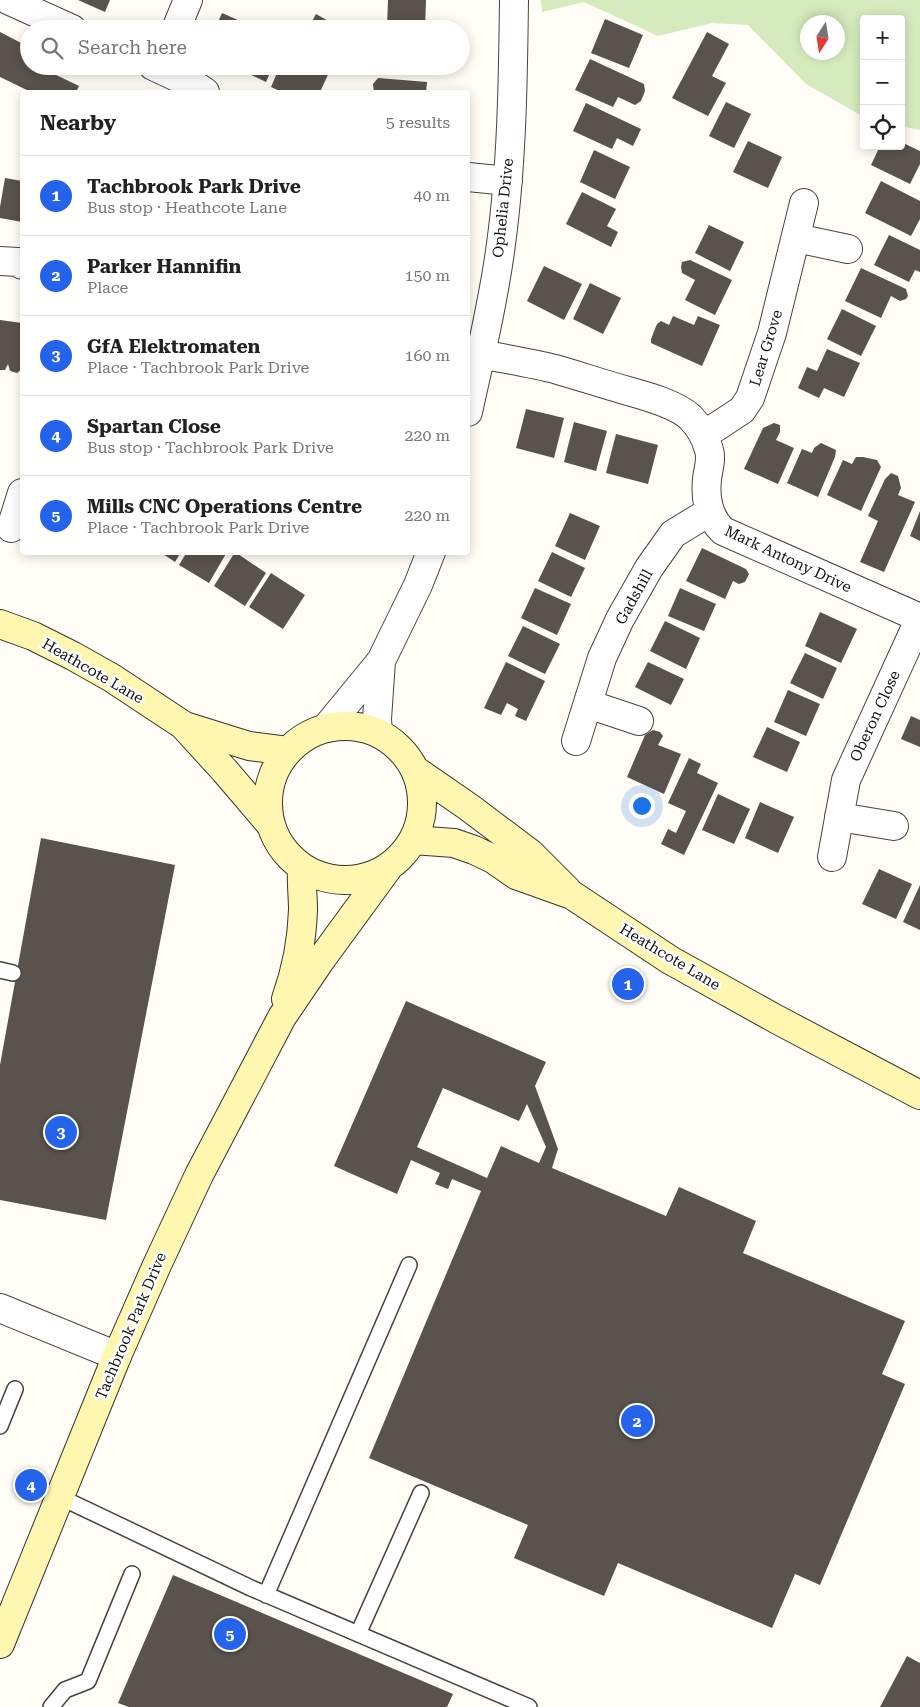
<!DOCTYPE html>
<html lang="en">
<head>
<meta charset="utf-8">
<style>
  :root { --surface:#fff; --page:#f2f2f2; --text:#222; --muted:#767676; --line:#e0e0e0; --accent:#2563eb }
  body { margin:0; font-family:"Roboto Serif",serif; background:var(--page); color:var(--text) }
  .controls { position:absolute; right:15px; top:15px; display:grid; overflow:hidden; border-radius:5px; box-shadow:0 2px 12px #0003 }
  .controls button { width:45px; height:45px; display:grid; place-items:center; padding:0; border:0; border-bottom:1px solid var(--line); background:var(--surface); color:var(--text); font:25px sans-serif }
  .compass { position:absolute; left:800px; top:15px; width:45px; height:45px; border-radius:50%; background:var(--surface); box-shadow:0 2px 12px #0003; rotate:192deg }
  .you { position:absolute; left:641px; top:805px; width:18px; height:18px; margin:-12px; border:4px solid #fff; border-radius:50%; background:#1a73e8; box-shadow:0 0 0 8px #1a73e833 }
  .badge { display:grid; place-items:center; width:32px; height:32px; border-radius:50%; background:var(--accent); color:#fff; font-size:16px; font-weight:700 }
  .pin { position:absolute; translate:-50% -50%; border:2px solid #fff; box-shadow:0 1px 5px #0006 }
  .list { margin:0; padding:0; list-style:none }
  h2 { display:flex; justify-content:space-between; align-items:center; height:65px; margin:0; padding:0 20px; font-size:21px }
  h2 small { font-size:16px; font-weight:400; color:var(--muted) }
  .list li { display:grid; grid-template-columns:32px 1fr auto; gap:15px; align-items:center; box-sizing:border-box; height:80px; padding:0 20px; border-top:1px solid var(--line) }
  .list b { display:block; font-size:19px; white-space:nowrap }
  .list p { margin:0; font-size:16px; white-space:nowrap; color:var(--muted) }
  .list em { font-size:16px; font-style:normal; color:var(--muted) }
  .icon { flex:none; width:28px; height:28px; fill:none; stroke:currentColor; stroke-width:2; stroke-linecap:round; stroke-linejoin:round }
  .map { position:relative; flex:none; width:920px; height:1707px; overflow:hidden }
  .search { position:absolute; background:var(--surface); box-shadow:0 2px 12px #0003; left:20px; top:20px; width:450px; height:55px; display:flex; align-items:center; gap:12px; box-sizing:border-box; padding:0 18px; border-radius:28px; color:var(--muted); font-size:19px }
  .panel { position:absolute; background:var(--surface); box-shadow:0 2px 12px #0003; left:20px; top:90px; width:450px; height:465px; border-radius:5px }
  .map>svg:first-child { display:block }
</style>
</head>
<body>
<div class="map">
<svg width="920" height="1707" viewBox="0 0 920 1707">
  <rect width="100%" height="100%" fill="#fffdf5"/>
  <!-- green -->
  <path fill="#d5ebbd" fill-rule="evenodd" d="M541 0H920V130L901 126V19H864V117L806 84 748 25 712 23 658 36 584 2 542 12ZM808 22H838V52H808Z"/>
  <!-- building -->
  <path fill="#5a524d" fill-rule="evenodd" d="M78 0H110L105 12Z
    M388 0H426L425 29 387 28Z
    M222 13 258 29H215Z
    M316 14 332 23 329 29H308Z
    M605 19 643 35 629 68 591 53Z
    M0 32 29 47V66H50L48 71 79 86 76 92H31L0 77Z
    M707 32 729 44 712 76 726 83 708 116 672 98Z
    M590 59 644 84 645 91 641 101 635 105 618 97 613 107 575 90Z
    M232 66H273L266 82Z
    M280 66H327L331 68 320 92H282L271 87Z
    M387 66H425V73L388 72Z
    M378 78 427 82 426 92H374L373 84Z
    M726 102 751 114 734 148 709 136Z
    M586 103 641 129 633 146 617 138 612 149 573 131Z
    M748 141 782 157 768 188 733 172Z
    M901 142 920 151V164L910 184 871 165 880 146H901Z
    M594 150 630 167 615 199 580 182Z
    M5 178 22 181V222L0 218V207Z
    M881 181 920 201V219L911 236 865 213Z
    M582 192 616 209 607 226 618 232 611 247 566 224Z
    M709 225 744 242 730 271 695 253Z
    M889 235 920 250V272L915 270 909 282 874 265Z
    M690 260 732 280 715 315 685 300 695 280 682 273 681 267 682 262Z
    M544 266 582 284 564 320 527 301Z
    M861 268 906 289 908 296 906 299 900 301 891 296 881 318 845 301Z
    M590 283 621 298 603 334 573 319Z
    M842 309 876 326 861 356 827 339Z
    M673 316 694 325 698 316 720 325 702 366 651 343V339L657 324 661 321 669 325Z
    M0 320 22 323V369L17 373 10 371 8 364 5 370H0Z
    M827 349 860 363 844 397 824 388 819 398 798 388 807 367 817 371Z
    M526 409 564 418 554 458 516 448Z
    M574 422 607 431 596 471 564 462Z
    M774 423 780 425V432L776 440 794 448 778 484 744 469 763 428Z
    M616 434 658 445 648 484 606 473Z
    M821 443 836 450 835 457 818 497 787 483 802 449 812 453 814 448Z
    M856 457H863L877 460 881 467 861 511 827 495 843 460 852 464Z
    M891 473 898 476 901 488 898 495 915 502 884 572 860 562 878 521 868 516 885 479Z
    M920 511V541L910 536Z
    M570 513 600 526 585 560 555 546Z
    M702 548 746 569 749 574 745 582 739 584 733 581 725 599 686 581Z
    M160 552H181L175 562Z
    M187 552H227L209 583 179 565Z
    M235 552 266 573 245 606 214 586Z
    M552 552 585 568 571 597 538 581Z
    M271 573 305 595 283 629 249 607Z
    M535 588 571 604 557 635 521 618Z
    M680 588 716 604 704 631 668 616Z
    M820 612 857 629 841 663 805 646Z
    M665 621 700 638 686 669 650 651Z
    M523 626 560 644 545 674 508 656Z
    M805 653 837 668 823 699 790 683Z
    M506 662 545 681 526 721 515 716 518 709 507 703 501 715 484 708Z
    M648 662 684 679 671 705 635 687Z
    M788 690 820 704 806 736 774 722Z
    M911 716 920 720V747L901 739Z
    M767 727 800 742 787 772 753 757Z
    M653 730 660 732 663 736 658 745 681 754 664 794 627 777 645 735Z
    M689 758 701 764 697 773 718 783 684 855 661 844 668 829 676 833 686 811 668 803Z
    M718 794 750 809 734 844 702 830Z
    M760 802 794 817 778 853 745 838Z
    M41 838 175 865 106 1220 0 1200V1065Z
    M879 869 912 884 896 919 862 904Z
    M920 885V930L903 922Z
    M406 1001 546 1062 535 1086 558 1149 552 1168 666 1216 679 1187 756 1221 743 1253 905 1321 882 1374 905 1384 820 1585 795 1574 772 1628 618 1563 604 1596 514 1558 528 1525 369 1458 481 1191 452 1179 448 1189 435 1184 440 1173 411 1160 397 1194 334 1166ZM443 1088 519 1121 527 1104 546 1147 539 1163 501 1146 487 1178 417 1147Z
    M173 1575 453 1694 447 1707H129L118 1703Z
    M907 1656 920 1663V1707H880Z"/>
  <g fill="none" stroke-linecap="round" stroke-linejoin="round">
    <!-- lane casing -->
    <g stroke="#444" stroke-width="18">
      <path id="lane" d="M0 970 13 973
        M0 1426 15 1389
        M60 1497 251 1588 529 1707
        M266 1595 409 1265
        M358 1634 421 1493
        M51 1707 65 1690 88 1681 132 1574"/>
    </g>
    <!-- street casing -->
    <g stroke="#444" stroke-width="30">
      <path id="street" d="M8 0 72 29
        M176 29 188 0
        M153 66 196 86 205 92
        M468 177 508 181
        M796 238 848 249
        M0 261 18 262 22 265
        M481 354C505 359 531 363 555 369 579 376 603 384 628 391 646 396 676 404 690 417 699 426 706 438 709 450 712 460 708 469 707 479 705 499 709 518 723 531L920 618
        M468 412C480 357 494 299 501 244 512 163 513 81 514 0
        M704 435 742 410 750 398 772 333 804 203
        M11 528 22 493
        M588 704 639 721
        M326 728 381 661 418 585 431 552
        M378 733 377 719 381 661
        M576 741 602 658 620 619 649 568 673 534 709 512
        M839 817 894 826
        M832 857 846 780 920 618
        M0 1308 117 1356"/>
    </g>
    <!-- secondary casing -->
    <g stroke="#333" stroke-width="30">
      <path id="secondary" d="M0 624 33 636 73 656 112 678 183 725 225 771 271 825
        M185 726 249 746 288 751
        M268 803a77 77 0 1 1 154 0a77 77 0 1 1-154 0Z
        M415 770 470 808 531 854 567 890
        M413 840 454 843 474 850 493 859 516 875 572 895 670 960 776 1019 920 1095
        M286 999C296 971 302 940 303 910 303 896 301 882 302 867
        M0 1644 117 1356 157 1265 199 1175 282 1017 320 961 388 868"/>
    </g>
    <!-- lane -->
    <use href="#lane" stroke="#fff" stroke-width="15"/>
    <!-- street -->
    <use href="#street" stroke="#fff" stroke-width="28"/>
    <!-- secondary -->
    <use href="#secondary" stroke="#fff6b0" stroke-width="28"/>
  </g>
  <g text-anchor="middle" stroke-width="5" stroke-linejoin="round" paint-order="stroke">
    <!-- street labels -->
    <g font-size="15" fill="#111" stroke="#fff">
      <text transform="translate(503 208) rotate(-84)" y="5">Ophelia Drive</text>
      <text transform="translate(766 348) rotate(-73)" y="5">Lear Grove</text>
      <text transform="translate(788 559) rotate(25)" y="5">Mark Antony Drive</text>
      <text transform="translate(634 597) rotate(-61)" y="5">Gadshill</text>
      <text transform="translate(93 671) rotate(30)" y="5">Heathcote Lane</text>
      <text transform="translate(875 716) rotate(-65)" y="5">Oberon Close</text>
      <text transform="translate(670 957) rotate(31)" y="5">Heathcote Lane</text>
      <text transform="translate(131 1326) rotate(-67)" y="5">Tachbrook Park Drive</text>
    </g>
  </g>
</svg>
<div class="controls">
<button>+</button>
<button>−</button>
<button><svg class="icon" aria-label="locate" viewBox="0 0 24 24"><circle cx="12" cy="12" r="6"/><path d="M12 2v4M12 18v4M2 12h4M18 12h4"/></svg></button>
</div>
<svg class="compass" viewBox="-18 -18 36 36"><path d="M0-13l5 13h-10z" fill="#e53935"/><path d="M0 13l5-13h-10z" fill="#767676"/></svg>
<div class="you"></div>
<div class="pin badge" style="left:628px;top:984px">1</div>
<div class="pin badge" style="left:637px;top:1421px">2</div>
<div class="pin badge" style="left:61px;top:1132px">3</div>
<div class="pin badge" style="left:31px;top:1485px">4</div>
<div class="pin badge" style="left:230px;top:1634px">5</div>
<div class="search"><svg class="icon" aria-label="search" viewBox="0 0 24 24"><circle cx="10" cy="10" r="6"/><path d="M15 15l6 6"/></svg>Search here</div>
<section class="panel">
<h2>Nearby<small>5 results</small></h2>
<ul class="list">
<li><span class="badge">1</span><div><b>Tachbrook Park Drive</b><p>Bus stop · Heathcote Lane</p></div><em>40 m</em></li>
<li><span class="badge">2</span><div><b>Parker Hannifin</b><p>Place</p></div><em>150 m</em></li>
<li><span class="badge">3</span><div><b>GfA Elektromaten</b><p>Place · Tachbrook Park Drive</p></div><em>160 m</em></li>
<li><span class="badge">4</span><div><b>Spartan Close</b><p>Bus stop · Tachbrook Park Drive</p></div><em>220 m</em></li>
<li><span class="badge">5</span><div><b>Mills CNC Operations Centre</b><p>Place · Tachbrook Park Drive</p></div><em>220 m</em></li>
</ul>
</section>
</div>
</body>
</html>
